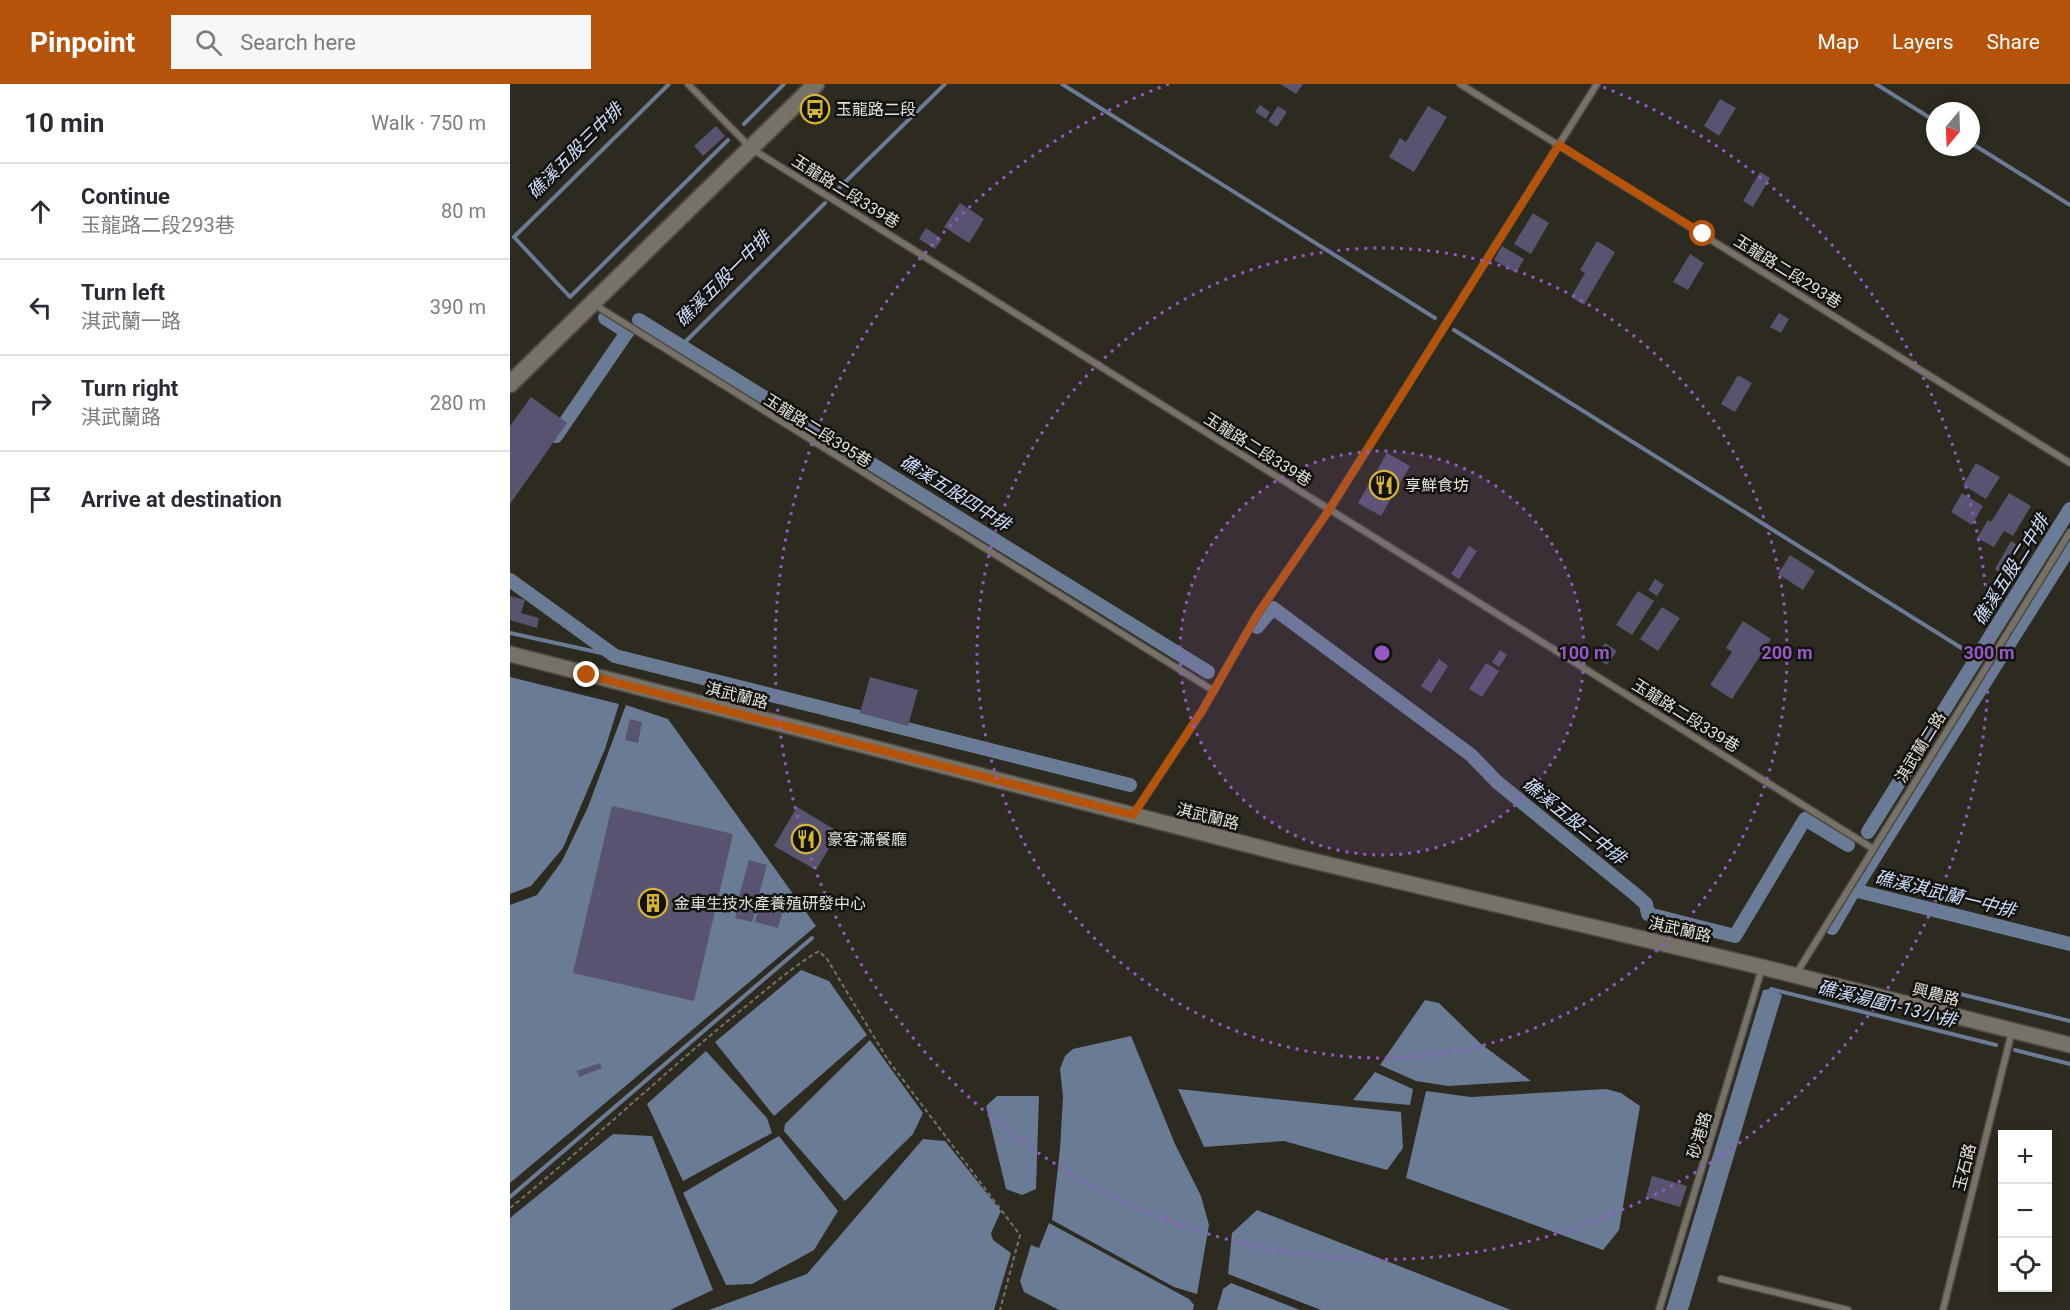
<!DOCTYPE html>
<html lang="en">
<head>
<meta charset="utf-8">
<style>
  :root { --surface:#fff; --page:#f7f7f7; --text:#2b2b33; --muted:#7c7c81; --line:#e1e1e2; --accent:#b45309 }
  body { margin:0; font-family:Roboto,"Noto Sans TC",sans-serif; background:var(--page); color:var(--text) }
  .controls { position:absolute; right:18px; bottom:18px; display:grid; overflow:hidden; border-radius:0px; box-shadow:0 3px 9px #0003 }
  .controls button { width:54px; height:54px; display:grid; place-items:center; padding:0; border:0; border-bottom:2px solid var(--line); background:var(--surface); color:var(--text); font:30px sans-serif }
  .compass { position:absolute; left:1416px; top:18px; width:54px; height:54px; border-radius:50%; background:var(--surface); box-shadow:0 3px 9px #0003; rotate:199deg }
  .stop { position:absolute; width:18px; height:18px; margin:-14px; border:4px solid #b45309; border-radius:50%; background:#fff }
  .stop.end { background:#b45309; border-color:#fff; box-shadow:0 2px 6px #0008 }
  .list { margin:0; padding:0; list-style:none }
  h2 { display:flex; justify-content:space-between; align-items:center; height:78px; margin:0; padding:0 24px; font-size:26px }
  h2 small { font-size:20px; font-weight:400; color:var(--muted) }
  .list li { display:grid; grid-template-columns:39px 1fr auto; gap:18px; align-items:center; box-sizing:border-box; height:96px; padding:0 24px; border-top:2px solid var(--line) }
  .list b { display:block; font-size:22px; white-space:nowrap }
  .list p { margin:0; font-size:20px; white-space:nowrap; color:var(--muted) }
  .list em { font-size:20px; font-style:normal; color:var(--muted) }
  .icon { flex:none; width:33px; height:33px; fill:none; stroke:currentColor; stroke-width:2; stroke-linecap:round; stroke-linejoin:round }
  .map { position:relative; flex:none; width:1560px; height:1226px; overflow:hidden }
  header { display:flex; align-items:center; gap:36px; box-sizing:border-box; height:84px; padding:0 30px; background:var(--accent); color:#fff }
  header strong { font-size:28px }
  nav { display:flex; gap:33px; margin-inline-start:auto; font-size:21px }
  .search { width:420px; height:54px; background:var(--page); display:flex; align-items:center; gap:15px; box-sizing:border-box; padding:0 21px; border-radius:0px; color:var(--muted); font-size:22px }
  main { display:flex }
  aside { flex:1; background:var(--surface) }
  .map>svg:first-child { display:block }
</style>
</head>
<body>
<header>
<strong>Pinpoint</strong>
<div class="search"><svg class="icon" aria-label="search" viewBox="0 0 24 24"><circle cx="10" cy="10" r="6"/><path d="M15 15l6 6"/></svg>Search here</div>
<nav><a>Map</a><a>Layers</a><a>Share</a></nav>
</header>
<main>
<aside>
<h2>10 min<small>Walk · 750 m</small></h2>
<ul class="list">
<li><svg class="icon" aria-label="ahead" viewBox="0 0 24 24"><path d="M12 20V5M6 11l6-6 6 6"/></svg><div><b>Continue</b><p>玉龍路二段293巷</p></div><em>80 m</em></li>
<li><svg class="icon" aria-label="left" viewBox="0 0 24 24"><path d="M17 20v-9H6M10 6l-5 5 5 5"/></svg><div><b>Turn left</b><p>淇武蘭一路</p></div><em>390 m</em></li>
<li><svg class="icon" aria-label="right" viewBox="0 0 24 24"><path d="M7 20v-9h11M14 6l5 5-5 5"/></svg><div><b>Turn right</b><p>淇武蘭路</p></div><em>280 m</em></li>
<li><svg class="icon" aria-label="arrive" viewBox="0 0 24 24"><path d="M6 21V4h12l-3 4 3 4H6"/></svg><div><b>Arrive at destination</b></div></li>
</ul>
</aside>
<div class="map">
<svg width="1560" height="1226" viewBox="0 0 1560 1226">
  <rect width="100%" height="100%" fill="#2d2a20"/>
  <!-- water -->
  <path fill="#697b95" d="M0 593 109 620 95 665 53 764 21 802 0 810Z
    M116 621 158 635 306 842 0 1099V821L27 811 52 777 78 723Z
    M291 886 319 897 357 951 264 1032 205 958Z
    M1261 905 1272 911 1178 1226H1156L1253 906Z
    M915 916 929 919 971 960 1021 997 938 1002 906 997 870 981Z
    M621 952 665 1060 691 1112 699 1141 687 1210 664 1203 542 1136 550 1065 553 1013 550 985 555 972 563 965Z
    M360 956 413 1029 403 1050 335 1117 274 1047 275 1040Z
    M196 967 257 1034 262 1049 173 1097 137 1020Z
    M865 988 903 1005 900 1021 843 1016Z
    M668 1005 891 1028 893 1064 877 1086 774 1057 694 1063Z
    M1096 1005 1111 1009 1130 1022 1109 1146 1093 1166 896 1094 916 1007 961 1013Z
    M487 1012H529L526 1105 512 1111 496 1105 476 1022Z
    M103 1050 142 1052 203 1206 160 1226H0V1134Z
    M269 1052 328 1127 304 1166 242 1200 216 1201 173 1109Z
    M413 1055 435 1057 491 1127 481 1149 483 1156 501 1169 484 1226H199L297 1190Z
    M747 1126 1001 1226H811L718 1190 722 1149Z
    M539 1139 679 1215 684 1221 683 1226H549L514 1208 510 1197 521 1161 529 1164Z
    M721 1199 790 1226H707L713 1205Z"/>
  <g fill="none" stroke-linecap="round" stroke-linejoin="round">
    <!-- stream -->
    <path stroke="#697b95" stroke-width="4" d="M159 0 4 153 60 213 218 56
      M552 0 925 234
      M1366 0 1425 37
      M234 40 274 0
      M1461 59 1560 121
      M327 106 435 0
      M944 246 1469 575
      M172 261 315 119
      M0 549 105 572
      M1483 584 1484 585
      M1261 905 1486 961
      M1442 908 1560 937
      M1505 966 1560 980
      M0 1113 302 854"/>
    <!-- canal -->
    <path stroke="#697b95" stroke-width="14" d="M95 234 117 248
      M129 236 698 588
      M46 352 118 247
      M0 496 105 572 620 701
      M747 543 763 524 961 671 987 698 1126 811 1136 820 1138 830 1225 852 1295 735 1338 761
      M1358 748 1560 425
      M1344 806 1560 463
      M1322 844 1344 806 1560 860"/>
  </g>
  <!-- building -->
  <path fill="#58536f" d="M770 0H793L786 10Z
    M1210 15 1226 24 1209 52 1194 42Z
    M750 21 760 28 756 35 745 28Z
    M768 22 777 28 767 43 758 37Z
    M918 22 937 33 904 88 879 73 890 54 896 58Z
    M206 42 215 52 193 72 184 62Z
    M1250 88 1260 94 1243 123 1233 117Z
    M450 119 474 135 459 159 434 143Z
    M1023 129 1039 139 1021 170 1004 160Z
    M416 144 432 155 425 165 409 155Z
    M1087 157 1105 168 1074 221 1061 213 1075 189 1070 186Z
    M992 162 1014 175 1006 189 984 176Z
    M1180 170 1194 179 1178 206 1163 198Z
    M1269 229 1279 235 1271 249 1260 243Z
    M1228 291 1242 299 1225 328 1211 320Z
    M21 313 57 339 0 420V342Z
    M877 369 900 382 871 432 848 419Z
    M1466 379 1490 393 1476 415 1453 401Z
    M1452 409 1473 422 1462 441 1441 428Z
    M1499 409 1521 422 1503 452 1494 447 1484 463 1467 454 1478 436 1481 438Z
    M1501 457 1511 463 1494 491 1485 485Z
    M959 462 967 467 949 495 941 490Z
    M1280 471 1305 487 1293 506 1268 490Z
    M1145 495 1154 501 1147 512 1138 506Z
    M1128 507 1144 517 1122 551 1106 541Z
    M0 512 15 516 11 529 29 534 27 544 0 536Z
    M1152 523 1170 534 1148 567 1130 555Z
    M1233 537 1261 555 1222 615 1200 601 1222 568 1216 564Z
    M1095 559 1107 567 1097 581 1085 573Z
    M990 566 997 571 989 583 982 578Z
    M929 575 938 582 921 609 911 602Z
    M976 579 989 587 972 613 959 605Z
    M360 593 408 606 398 642 350 629Z
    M120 635 132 638 128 659 115 656Z
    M102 722 223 750 184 917 63 889Z
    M287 723 329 748 306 786 264 762Z
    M239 776 257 781 246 821 228 816Z
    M250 820 273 826 268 844 245 838Z
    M228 824 245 828 242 838 225 834Z
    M90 979 92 984 69 993 67 987Z
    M1142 1092 1177 1102 1170 1123 1136 1113Z"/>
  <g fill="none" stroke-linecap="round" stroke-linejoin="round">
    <!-- service casing -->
    <g stroke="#4c4840" stroke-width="9">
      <path id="service" d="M178 0 242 65 1362 764
        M950 0 1560 379
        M85 221 704 607
        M623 731 692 627 747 531 819 426 1087 0
        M1286 890 1560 448
        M1211 1195 1338 1226
        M1149 1226 1252 884
        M1433 1226 1502 947"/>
    </g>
    <!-- tertiary casing -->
    <g stroke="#4c4840" stroke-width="18">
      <path id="tertiary" d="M0 570 782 772 1252 883 1560 961"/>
    </g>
    <!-- secondary casing -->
    <g stroke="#4c4840" stroke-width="20">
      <path id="secondary" d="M0 300 306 0"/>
    </g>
    <!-- path -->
    <path stroke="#75726a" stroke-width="2" stroke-dasharray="4.5 3" stroke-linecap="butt" d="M0 1124C77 1062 149 993 225 931 253 909 279 885 309 867L317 875 378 976 510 1151 490 1226"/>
    <!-- service -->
    <use href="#service" stroke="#767267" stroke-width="6"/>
    <!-- tertiary -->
    <use href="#tertiary" stroke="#767267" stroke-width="15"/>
    <!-- secondary -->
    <use href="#secondary" stroke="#767267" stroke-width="16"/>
  </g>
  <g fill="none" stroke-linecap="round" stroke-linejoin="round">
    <!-- route -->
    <path stroke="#b45309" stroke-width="8" d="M77 591 623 731 692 627 747 531 819 426 1049 61 1193 150"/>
  </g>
  <!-- distance rings -->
  <circle cx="872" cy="569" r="202" fill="#9559c6" fill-opacity=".12"/>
  <g fill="none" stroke="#9559c6" stroke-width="3" stroke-dasharray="3 6">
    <circle cx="872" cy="569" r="202"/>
    <circle cx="872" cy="569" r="405"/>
    <path d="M1085 0A607 607 0 1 1 659 0"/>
  </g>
  <!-- icons -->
  <defs>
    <g id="bus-ring" transform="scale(1.5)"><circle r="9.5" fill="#14120e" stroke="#d5b534" stroke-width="1.5"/><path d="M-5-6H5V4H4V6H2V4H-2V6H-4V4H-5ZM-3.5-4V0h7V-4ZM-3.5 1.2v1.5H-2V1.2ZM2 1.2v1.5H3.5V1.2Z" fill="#d5b534"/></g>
    <g id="restaurant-ring" transform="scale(1.5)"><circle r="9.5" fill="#14120e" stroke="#d5b534" stroke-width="1.5"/><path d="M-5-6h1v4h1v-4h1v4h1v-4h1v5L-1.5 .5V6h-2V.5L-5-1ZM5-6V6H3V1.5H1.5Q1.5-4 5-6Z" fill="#d5b534"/></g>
    <g id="building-ring" transform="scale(1.5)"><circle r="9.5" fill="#14120e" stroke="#d5b534" stroke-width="1.5"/><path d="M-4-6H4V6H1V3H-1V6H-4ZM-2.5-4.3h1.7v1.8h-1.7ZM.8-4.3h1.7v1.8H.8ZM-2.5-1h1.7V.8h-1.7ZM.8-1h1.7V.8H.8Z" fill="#d5b534"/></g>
  </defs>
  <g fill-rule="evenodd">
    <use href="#bus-ring" x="305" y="25"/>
    <use href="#restaurant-ring" x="874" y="401"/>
    <use href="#restaurant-ring" x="296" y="755"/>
    <use href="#building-ring" x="143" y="819"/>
  </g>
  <g text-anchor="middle" stroke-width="5" stroke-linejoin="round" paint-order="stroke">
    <!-- poi labels -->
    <g font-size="16" fill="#e4e1db" stroke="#14120e" text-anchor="start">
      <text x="326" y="31">玉龍路二段</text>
      <text x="895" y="407">享鮮食坊</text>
      <text x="317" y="761">豪客滿餐廳</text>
      <text x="164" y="825">金車生技水產養殖研發中心</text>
    </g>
    <!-- street labels -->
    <g font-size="16" fill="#e4e1db" stroke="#14120e">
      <text transform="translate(336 107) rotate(32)" y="6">玉龍路二段339巷</text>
      <text transform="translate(1278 187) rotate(32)" y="6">玉龍路二段293巷</text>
      <text transform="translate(308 346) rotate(32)" y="6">玉龍路二段395巷</text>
      <text transform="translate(748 365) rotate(32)" y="6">玉龍路二段339巷</text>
      <text transform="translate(227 611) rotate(14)" y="6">淇武蘭路</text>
      <text transform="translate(1176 631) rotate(32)" y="6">玉龍路二段339巷</text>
      <text transform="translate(1410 663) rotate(-58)" y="6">淇武蘭二路</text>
      <text transform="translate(698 732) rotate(14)" y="6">淇武蘭路</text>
      <text transform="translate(1170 845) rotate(13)" y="6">淇武蘭路</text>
      <text transform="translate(1426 910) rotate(14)" y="6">興農路</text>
      <text transform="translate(1189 1051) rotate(-73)" y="6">砂港路</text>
      <text transform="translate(1454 1083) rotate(-76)" y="6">玉石路</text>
    </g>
    <!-- water labels -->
    <g font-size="18" font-style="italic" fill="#cde0fe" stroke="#14120e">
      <text transform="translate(65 67) rotate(-45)" y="6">礁溪五股三中排</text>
      <text transform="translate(213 195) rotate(-45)" y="6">礁溪五股一中排</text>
      <text transform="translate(445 409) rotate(32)" y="6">礁溪五股四中排</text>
      <text transform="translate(1501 486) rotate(-58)" y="6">礁溪五股二中排</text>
      <text transform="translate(1064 737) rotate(39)" y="6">礁溪五股二中排</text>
      <text transform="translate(1435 810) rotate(14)" y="6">礁溪淇武蘭一中排</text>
      <text transform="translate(1377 920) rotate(14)" y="6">礁溪湯圍1-13小排</text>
    </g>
  </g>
  <circle cx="872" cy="569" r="9" fill="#9559c6" stroke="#14120e" stroke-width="3"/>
  <g font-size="18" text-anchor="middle" font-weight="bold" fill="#9559c6" stroke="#14120e" stroke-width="5" stroke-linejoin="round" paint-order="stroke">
    <text x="1074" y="575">100 m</text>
    <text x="1277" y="575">200 m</text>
    <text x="1479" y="575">300 m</text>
  </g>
</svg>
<div class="controls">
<button>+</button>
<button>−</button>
<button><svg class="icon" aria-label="locate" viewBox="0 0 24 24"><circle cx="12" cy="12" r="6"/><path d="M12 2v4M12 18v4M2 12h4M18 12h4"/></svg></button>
</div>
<svg class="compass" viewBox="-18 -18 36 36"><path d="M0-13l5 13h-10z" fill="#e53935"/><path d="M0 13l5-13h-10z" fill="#7c7c81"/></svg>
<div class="stop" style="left:1193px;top:150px"></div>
<div class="stop end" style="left:77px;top:591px"></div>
</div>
</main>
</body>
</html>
